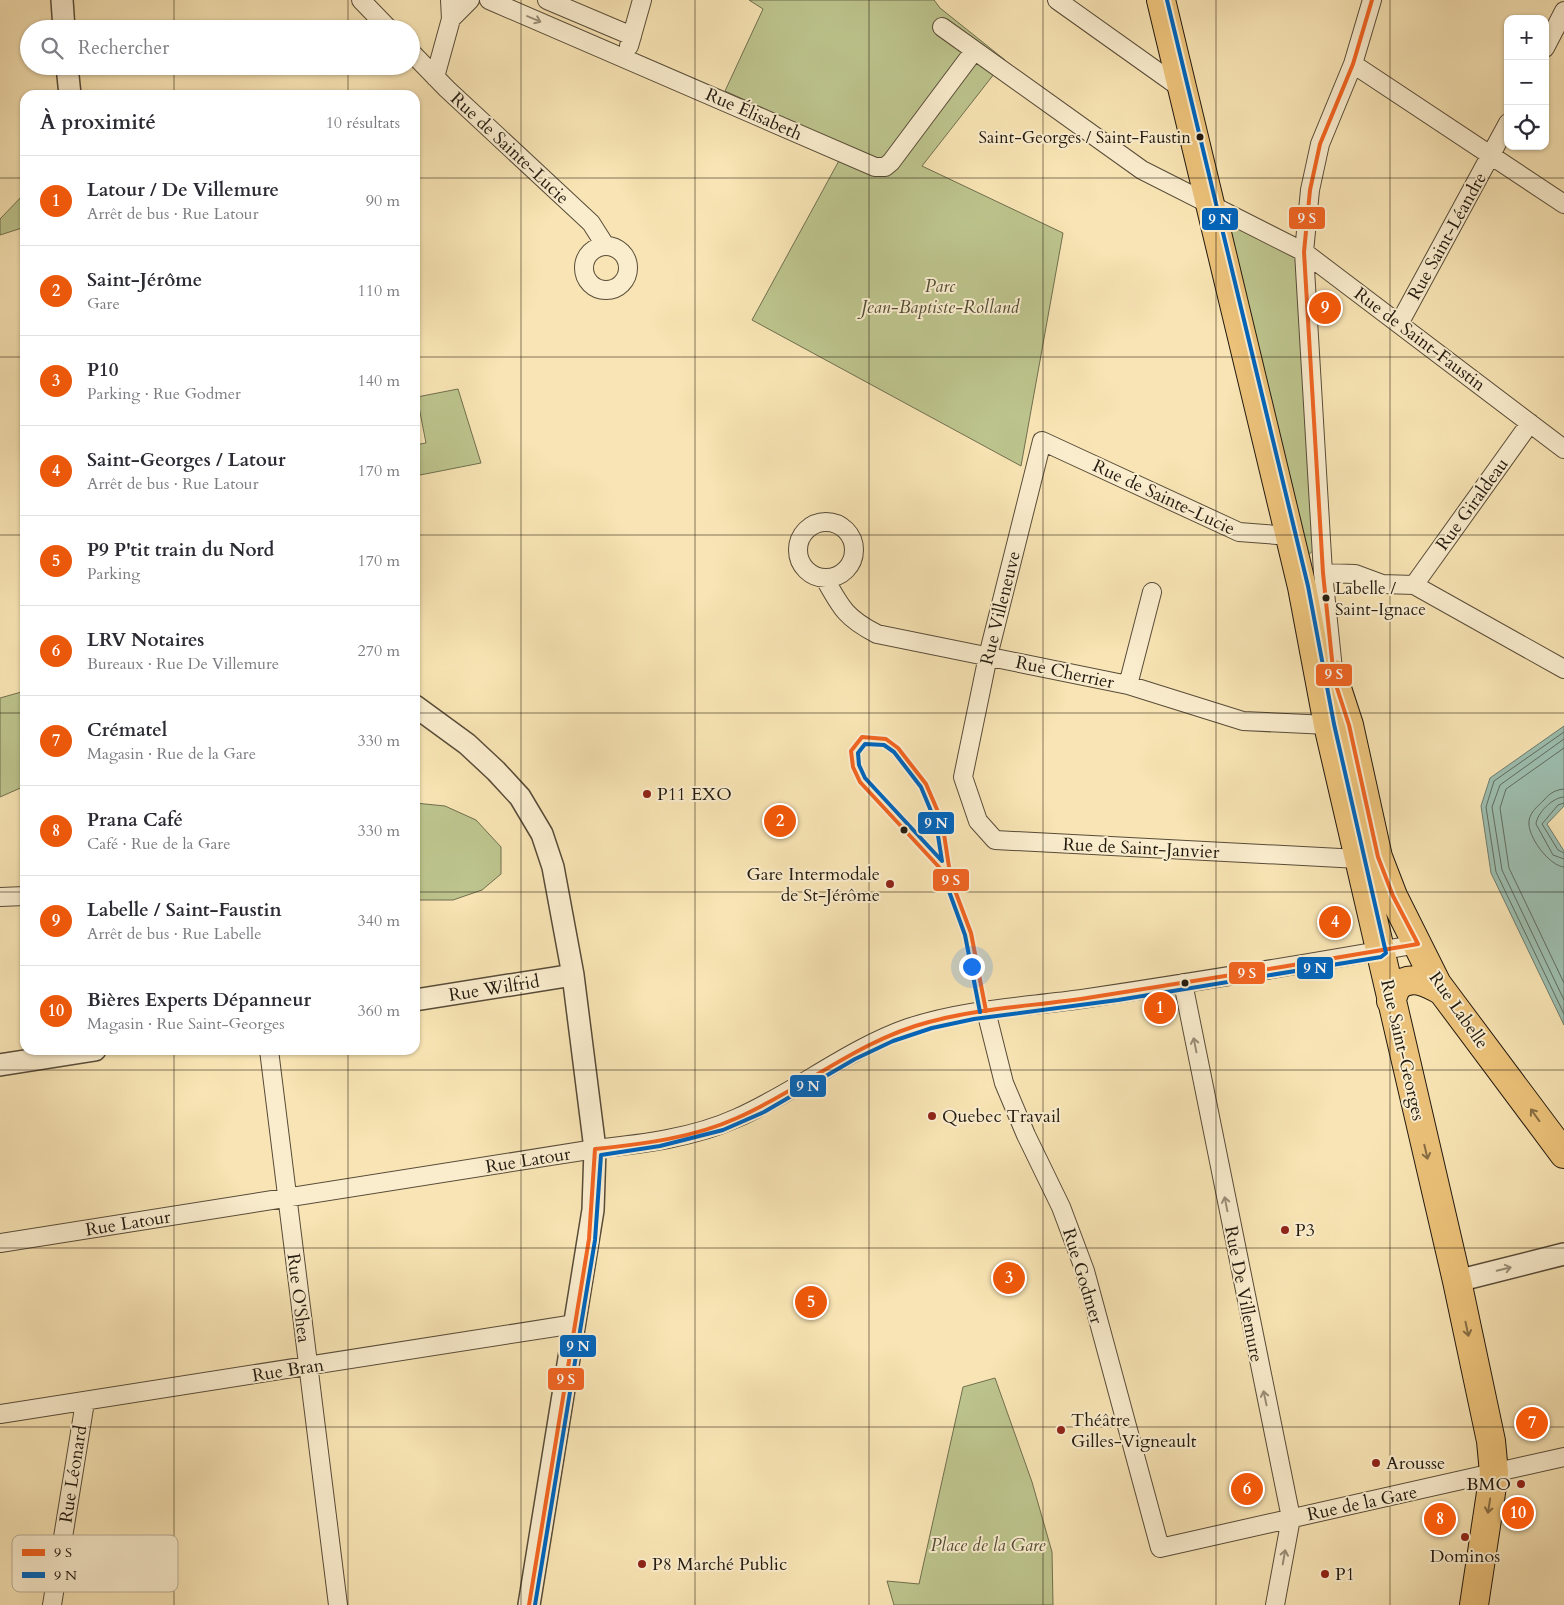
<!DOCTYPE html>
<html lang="fr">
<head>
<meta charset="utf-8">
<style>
  :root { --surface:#fff; --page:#f2f2f3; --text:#2b2b33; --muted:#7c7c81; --line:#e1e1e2; --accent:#ea580c }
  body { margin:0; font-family:Cardo,serif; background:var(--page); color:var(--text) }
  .controls { position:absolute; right:15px; top:15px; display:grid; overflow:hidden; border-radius:10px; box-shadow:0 1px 4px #0004 }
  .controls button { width:45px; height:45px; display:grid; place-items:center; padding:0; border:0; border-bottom:1px solid var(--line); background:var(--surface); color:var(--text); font:25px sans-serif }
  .you { position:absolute; left:971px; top:966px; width:18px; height:18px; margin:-12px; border:4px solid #fff; border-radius:50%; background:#1a73e8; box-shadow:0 0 0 8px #1a73e833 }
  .badge { display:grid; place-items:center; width:32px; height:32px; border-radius:50%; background:var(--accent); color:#fff; font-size:16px; font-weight:700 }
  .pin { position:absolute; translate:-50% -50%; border:2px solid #fff; box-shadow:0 1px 5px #0006 }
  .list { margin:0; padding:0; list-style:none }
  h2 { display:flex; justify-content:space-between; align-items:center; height:65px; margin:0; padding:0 20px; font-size:21px }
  h2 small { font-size:16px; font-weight:400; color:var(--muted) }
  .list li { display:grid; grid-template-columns:32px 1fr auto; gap:15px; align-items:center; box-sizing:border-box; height:90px; padding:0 20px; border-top:1px solid var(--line) }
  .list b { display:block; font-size:19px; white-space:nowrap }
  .list p { margin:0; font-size:16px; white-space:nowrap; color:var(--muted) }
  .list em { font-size:16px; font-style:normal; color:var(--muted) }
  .icon { flex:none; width:28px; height:28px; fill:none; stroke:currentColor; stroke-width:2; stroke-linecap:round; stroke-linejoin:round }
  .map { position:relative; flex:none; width:1564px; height:1605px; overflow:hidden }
  .search { position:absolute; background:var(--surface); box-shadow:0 1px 4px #0004; left:20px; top:20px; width:400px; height:55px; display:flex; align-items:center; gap:12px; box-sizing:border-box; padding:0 18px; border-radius:28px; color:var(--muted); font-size:19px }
  .panel { position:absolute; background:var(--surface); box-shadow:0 1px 4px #0004; left:20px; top:90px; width:400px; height:965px; border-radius:15px }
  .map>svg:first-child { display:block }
</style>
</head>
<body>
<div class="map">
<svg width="1564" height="1605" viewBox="0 0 1564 1605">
  <rect width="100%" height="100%" fill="#f8e4b4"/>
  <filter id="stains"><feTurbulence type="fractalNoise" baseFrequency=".004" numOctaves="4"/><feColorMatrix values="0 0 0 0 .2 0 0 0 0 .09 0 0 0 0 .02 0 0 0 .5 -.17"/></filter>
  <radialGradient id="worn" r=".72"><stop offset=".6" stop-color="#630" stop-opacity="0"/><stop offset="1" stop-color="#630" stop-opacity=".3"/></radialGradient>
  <!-- green -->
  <path fill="#bdc48d" stroke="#706f4e" d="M749 0H934L940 8 1005 60 922 166 1063 233 1021 466 752 320 847 146 725 91 763 9Z
    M25 193V227L0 235V219Z
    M1211 205 1304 252 1314 550 1308 555Z
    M458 389 481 463 415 476V445L426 443 417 397Z
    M25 691V786L0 797V698Z
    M415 803 445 806 476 820 501 847V874L482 890 453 900H415Z
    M995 1378 1032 1482 1052 1552 1053 1605H894L887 1581 919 1584 963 1387Z"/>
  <!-- water -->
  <path fill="#9dbeaf" stroke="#6c7c6f" d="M1564 726V806L1547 824 1564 851V1025L1491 873 1481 806 1490 778Z"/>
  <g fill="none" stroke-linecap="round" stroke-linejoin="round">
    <!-- shore -->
    <path stroke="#606c5f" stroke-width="1" d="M1564 732 1494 781 1486 807 1496 872 1564 1014
      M1564 739 1500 785 1492 807 1502 870 1564 1000
      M1564 748 1506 789 1500 808 1509 868 1564 983
      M1564 789C1555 790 1550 793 1544 800 1538 806 1530 812 1529 821 1527 836 1549 866 1564 867
      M1564 797C1553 797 1537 813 1536 824L1553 855 1564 859
      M1564 803 1558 805 1542 824 1558 850 1564 853"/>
    <!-- minor casing -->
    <g stroke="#584c38" stroke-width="20">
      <path id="minor" d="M361 0 389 29
        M489 0 875 167H885L891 162 974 51
        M547 0 632 36
        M1057 0 1182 89
        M451 19 470 0
        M942 27 1142 170 1304 252 1564 449
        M629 46 642 0
        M1545 48 1564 11
        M411 52 447 89 591 223 605 245
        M1353 64 1564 204
        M435 77 451 19 450 0
        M584 268a22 22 0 1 1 44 0a22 22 0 1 1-44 0Z
        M1400 322 1508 123
        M798 550a28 28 0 1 1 56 0a28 28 0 1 1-56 0Z
        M1290 536 1239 532 1042 441 988 656 963 777 978 821 995 840 1359 859
        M1323 573 1355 574 1382 584 1414 585 1564 669
        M825 579C841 608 846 618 877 634L1128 685 1243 721 1328 725
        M1414 585 1530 423
        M1334 679 1323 573 1304 252 1310 190 1320 144 1353 64 1372 0
        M1128 685 1152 592
        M0 897 25 896
        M1183 983 1291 1518 1275 1605
        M986 1011 1004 1083 1026 1135 1061 1207 1085 1271 1160 1548 1564 1457
        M269 1050 338 1605
        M0 1243 595 1149C642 1144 693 1138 737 1118 796 1092 848 1049 908 1028 964 1009 1024 1007 1082 999 1194 982 1306 964 1418 944
        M0 1414 575 1324
        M52 1605 85 1402"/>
    </g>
    <!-- tertiary casing -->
    <g stroke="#584c38" stroke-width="24">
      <path id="tertiary" d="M62 0 64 29
        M67 66 70 95
        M415 706 467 744 496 771 520 797 542 834 553 867 573 975 595 1149 593 1210 529 1605
        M415 1000 573 975
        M0 1065 95 1050
        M1457 1281 1564 1254"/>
    </g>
    <!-- primary casing -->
    <g stroke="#221a0f" stroke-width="30">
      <path id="primary" d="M1161 0 1302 587 1328 725 1457 1281 1491 1441 1494 1473 1474 1605
        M1332 673 1349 725 1378 857 1393 896 1437 984 1564 1154
        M1391 1001 1396 988C1410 973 1428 983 1442 991"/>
    </g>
    <!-- minor -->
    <use href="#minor" stroke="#faedce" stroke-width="18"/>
    <!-- tertiary -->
    <use href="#tertiary" stroke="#faedce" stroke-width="21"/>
    <!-- primary -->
    <use href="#primary" stroke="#ecc27a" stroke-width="28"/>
    <!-- bus-1 casing -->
    <g stroke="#faedce" stroke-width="8">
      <path id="bus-1" d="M862 737 886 739 898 748 926 784 942 821 951 880 860 782 853 767 851 751Z
        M951 880 971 933 986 1011
        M529 1605 589 1239 595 1149C643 1144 693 1138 737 1118 803 1089 859 1040 929 1022 981 1008 1034 1006 1087 998 1197 981 1308 963 1418 944L1393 896 1378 857 1349 725 1334 679 1323 573 1304 252 1310 190 1320 144 1353 64 1372 0"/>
    </g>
    <!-- bus-2 casing -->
    <g stroke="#faedce" stroke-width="8">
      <path id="bus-2" d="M865 744 884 745 894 752 921 787 936 823 942 861 865 778 859 765 858 753Z
        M946 883 965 935 980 1012
        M535 1605 595 1240 601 1155 660 1146 723 1130 764 1112 855 1059 893 1041 932 1028 974 1019 1118 1000 1381 957 1386 953 1334 724 1308 586 1167 0"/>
    </g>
    <!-- bus-1 -->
    <use href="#bus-1" stroke="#f26522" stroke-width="4"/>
    <!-- bus-2 -->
    <use href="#bus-2" stroke="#0065bd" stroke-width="4"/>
  </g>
  <!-- one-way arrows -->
  <defs><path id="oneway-shaft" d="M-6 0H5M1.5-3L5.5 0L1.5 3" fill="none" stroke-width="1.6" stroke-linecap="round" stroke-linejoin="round" transform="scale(1.25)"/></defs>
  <g stroke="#998e78">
    <use href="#oneway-shaft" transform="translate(534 19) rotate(23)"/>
    <use href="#oneway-shaft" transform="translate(1195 1045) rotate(-101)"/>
    <use href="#oneway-shaft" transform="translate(1226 1204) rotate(-101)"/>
    <use href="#oneway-shaft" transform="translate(1504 1269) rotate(-14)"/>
    <use href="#oneway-shaft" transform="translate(1265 1398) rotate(-102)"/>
    <use href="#oneway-shaft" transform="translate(1284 1557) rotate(-80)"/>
  </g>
  <g stroke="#876e44">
    <use href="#oneway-shaft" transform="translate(1535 1115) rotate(-126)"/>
    <use href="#oneway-shaft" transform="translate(1426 1152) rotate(77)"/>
    <use href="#oneway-shaft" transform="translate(1467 1329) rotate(78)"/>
    <use href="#oneway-shaft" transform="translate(1489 1506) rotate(99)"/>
  </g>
  <!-- grid -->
  <path fill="none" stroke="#221a0f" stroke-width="1" stroke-opacity="0.55" d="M174 0V29M348 0V29M521 0V1605M695 0V1605M869 0V1605M1043 0V1605M1216 0V1605M1390 0V1605M174 66V95M348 66V95M0 178H25M415 178H1564M0 357H25M415 357H1564M0 535H25M415 535H1564M0 713H25M415 713H1564M0 892H25M415 892H1564M174 1050V1605M348 1050V1605M0 1070H1564M0 1248H1564M0 1427H1564"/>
  <!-- markers -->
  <g fill="#221a0f" stroke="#faedce" stroke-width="2">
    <circle cx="1200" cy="137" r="4.5"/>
    <circle cx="1326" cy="598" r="4.5"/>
    <circle cx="904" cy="830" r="4.5"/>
    <circle cx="1185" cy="983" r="4.5"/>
  </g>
  <g fill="#8f2418" stroke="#faedce" stroke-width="2">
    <circle cx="647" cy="794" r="5"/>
    <circle cx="890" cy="884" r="5"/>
    <circle cx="932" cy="1116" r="5"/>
    <circle cx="1285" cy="1230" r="5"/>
    <circle cx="1061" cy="1430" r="5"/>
    <circle cx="1376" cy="1463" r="5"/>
    <circle cx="1521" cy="1484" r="5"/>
    <circle cx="1465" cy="1537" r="5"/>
    <circle cx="642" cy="1564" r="5"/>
    <circle cx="1325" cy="1574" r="5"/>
  </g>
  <g text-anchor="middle" stroke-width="4" stroke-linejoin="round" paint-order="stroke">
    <!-- bus labels -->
    <g font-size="17" fill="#221a0f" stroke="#faedce" text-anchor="end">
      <text x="1191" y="143">Saint-Georges / Saint-Faustin</text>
      <text x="1335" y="594" text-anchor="start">Labelle /<tspan x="1335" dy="21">Saint-Ignace</tspan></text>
    </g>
    <!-- street labels -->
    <g font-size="18" fill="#221a0f" stroke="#faedce">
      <text transform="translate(754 114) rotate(24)" y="6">Rue Élisabeth</text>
      <text transform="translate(510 148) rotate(43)" y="6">Rue de Sainte-Lucie</text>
      <text transform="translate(1447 236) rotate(-61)" y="6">Rue Saint-Léandre</text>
      <text transform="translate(1420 339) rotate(37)" y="6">Rue de Saint-Faustin</text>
      <text transform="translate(1164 497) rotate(25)" y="6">Rue de Sainte-Lucie</text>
      <text transform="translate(1472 504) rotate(-54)" y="6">Rue Giraldeau</text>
      <text transform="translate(1000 608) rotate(-76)" y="6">Rue Villeneuve</text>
      <text transform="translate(1065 672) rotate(12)" y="6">Rue Cherrier</text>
      <text transform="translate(1141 848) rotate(3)" y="6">Rue de Saint-Janvier</text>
      <text transform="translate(494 988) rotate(-9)" y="6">Rue Wilfrid</text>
      <text transform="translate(1459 1010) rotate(55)" y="6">Rue Labelle</text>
      <text transform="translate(1403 1050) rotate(77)" y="6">Rue Saint-Georges</text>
      <text transform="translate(528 1160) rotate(-9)" y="6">Rue Latour</text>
      <text transform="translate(128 1223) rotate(-9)" y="6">Rue Latour</text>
      <text transform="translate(1083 1276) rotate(73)" y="6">Rue Godmer</text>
      <text transform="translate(1244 1294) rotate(79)" y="6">Rue De Villemure</text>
      <text transform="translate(299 1298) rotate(83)" y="6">Rue O'Shea</text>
      <text transform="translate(288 1370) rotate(-9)" y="6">Rue Bran</text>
      <text transform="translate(73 1474) rotate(-81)" y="6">Rue Léonard</text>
      <text transform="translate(1362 1503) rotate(-12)" y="6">Rue de la Gare</text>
    </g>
    <!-- park labels -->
    <g font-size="18" font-style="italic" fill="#504d35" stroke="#faedce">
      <text x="940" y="292">Parc<tspan x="940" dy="21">Jean-Baptiste-Rolland</tspan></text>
      <text x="988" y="1551">Place de la Gare</text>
    </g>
    <!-- poi labels -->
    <g font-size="18" fill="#221a0f" stroke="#faedce" text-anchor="start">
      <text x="657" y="800">P11 EXO</text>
      <text x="880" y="880" text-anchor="end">Gare Intermodale<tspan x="880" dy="21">de St-Jérôme</tspan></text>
      <text x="942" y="1122">Quebec Travail</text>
      <text x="1295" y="1236">P3</text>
      <text x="1071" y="1426">Théâtre<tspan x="1071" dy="21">Gilles-Vigneault</tspan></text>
      <text x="1386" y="1469">Arousse</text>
      <text x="1511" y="1490" text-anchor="end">BMO</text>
      <text x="1465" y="1562" text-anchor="middle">Dominos</text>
      <text x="652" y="1570">P8 Marché Public</text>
      <text x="1335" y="1580">P1</text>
    </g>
  </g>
  <!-- legend -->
  <rect x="12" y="1535" width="166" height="57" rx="8" fill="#faedce" stroke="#b9ae95" stroke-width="1"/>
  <rect x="22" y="1549" width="23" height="7" fill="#f26522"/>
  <rect x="22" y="1572" width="23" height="6" fill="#0065bd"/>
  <g font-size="14" fill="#221a0f">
    <text x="54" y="1557">9 S</text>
    <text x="54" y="1580">9 N</text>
  </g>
  <g stroke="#faedce" stroke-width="2">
    <rect x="1288" y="206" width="38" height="24" rx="5" fill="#f26522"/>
    <rect x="1201" y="207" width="38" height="24" rx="5" fill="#0065bd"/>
    <rect x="1315" y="663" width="38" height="24" rx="5" fill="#f26522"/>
    <rect x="917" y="811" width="38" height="24" rx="5" fill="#0065bd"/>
    <rect x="932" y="868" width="38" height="24" rx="5" fill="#f26522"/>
    <rect x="1296" y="956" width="38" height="24" rx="5" fill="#0065bd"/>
    <rect x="1228" y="961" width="38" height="24" rx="5" fill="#f26522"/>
    <rect x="789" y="1074" width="38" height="24" rx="5" fill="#0065bd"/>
    <rect x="559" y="1334" width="38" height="24" rx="5" fill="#0065bd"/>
    <rect x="547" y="1367" width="38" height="24" rx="5" fill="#f26522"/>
  </g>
  <g font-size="14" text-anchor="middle" font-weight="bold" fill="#fff">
    <text x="1307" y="223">9 S</text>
    <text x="1220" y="224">9 N</text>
    <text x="1334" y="679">9 S</text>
    <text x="936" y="828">9 N</text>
    <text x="951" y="885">9 S</text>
    <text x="1315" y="973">9 N</text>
    <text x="1247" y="978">9 S</text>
    <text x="808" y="1091">9 N</text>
    <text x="578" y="1351">9 N</text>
    <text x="566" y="1384">9 S</text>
  </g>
  <rect width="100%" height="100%" filter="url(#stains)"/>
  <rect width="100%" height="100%" fill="url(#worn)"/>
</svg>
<div class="controls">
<button>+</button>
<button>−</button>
<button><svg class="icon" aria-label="locate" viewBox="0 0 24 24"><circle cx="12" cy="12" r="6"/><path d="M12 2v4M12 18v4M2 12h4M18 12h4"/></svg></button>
</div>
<div class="you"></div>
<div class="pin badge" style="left:1160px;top:1008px">1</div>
<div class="pin badge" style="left:780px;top:821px">2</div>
<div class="pin badge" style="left:1009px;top:1278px">3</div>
<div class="pin badge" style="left:1335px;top:922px">4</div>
<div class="pin badge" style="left:811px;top:1302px">5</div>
<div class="pin badge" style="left:1247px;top:1489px">6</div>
<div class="pin badge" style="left:1532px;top:1423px">7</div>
<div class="pin badge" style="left:1440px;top:1519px">8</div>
<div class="pin badge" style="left:1325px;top:308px">9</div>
<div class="pin badge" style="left:1518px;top:1513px">10</div>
<div class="search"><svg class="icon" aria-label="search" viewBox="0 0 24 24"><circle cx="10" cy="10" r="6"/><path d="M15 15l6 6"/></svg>Rechercher</div>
<section class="panel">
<h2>À proximité<small>10 résultats</small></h2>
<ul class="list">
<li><span class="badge">1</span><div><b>Latour / De Villemure</b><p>Arrêt de bus · Rue Latour</p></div><em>90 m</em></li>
<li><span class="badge">2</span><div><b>Saint-Jérôme</b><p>Gare</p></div><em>110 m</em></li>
<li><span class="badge">3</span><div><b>P10</b><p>Parking · Rue Godmer</p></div><em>140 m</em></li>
<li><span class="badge">4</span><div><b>Saint-Georges / Latour</b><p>Arrêt de bus · Rue Latour</p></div><em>170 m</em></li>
<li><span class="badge">5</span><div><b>P9 P'tit train du Nord</b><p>Parking</p></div><em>170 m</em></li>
<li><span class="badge">6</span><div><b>LRV Notaires</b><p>Bureaux · Rue De Villemure</p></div><em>270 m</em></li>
<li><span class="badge">7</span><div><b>Crématel</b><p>Magasin · Rue de la Gare</p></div><em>330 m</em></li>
<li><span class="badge">8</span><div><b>Prana Café</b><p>Café · Rue de la Gare</p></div><em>330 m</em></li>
<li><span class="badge">9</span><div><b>Labelle / Saint-Faustin</b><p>Arrêt de bus · Rue Labelle</p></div><em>340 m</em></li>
<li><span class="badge">10</span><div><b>Bières Experts Dépanneur</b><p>Magasin · Rue Saint-Georges</p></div><em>360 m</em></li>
</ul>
</section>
</div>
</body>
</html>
